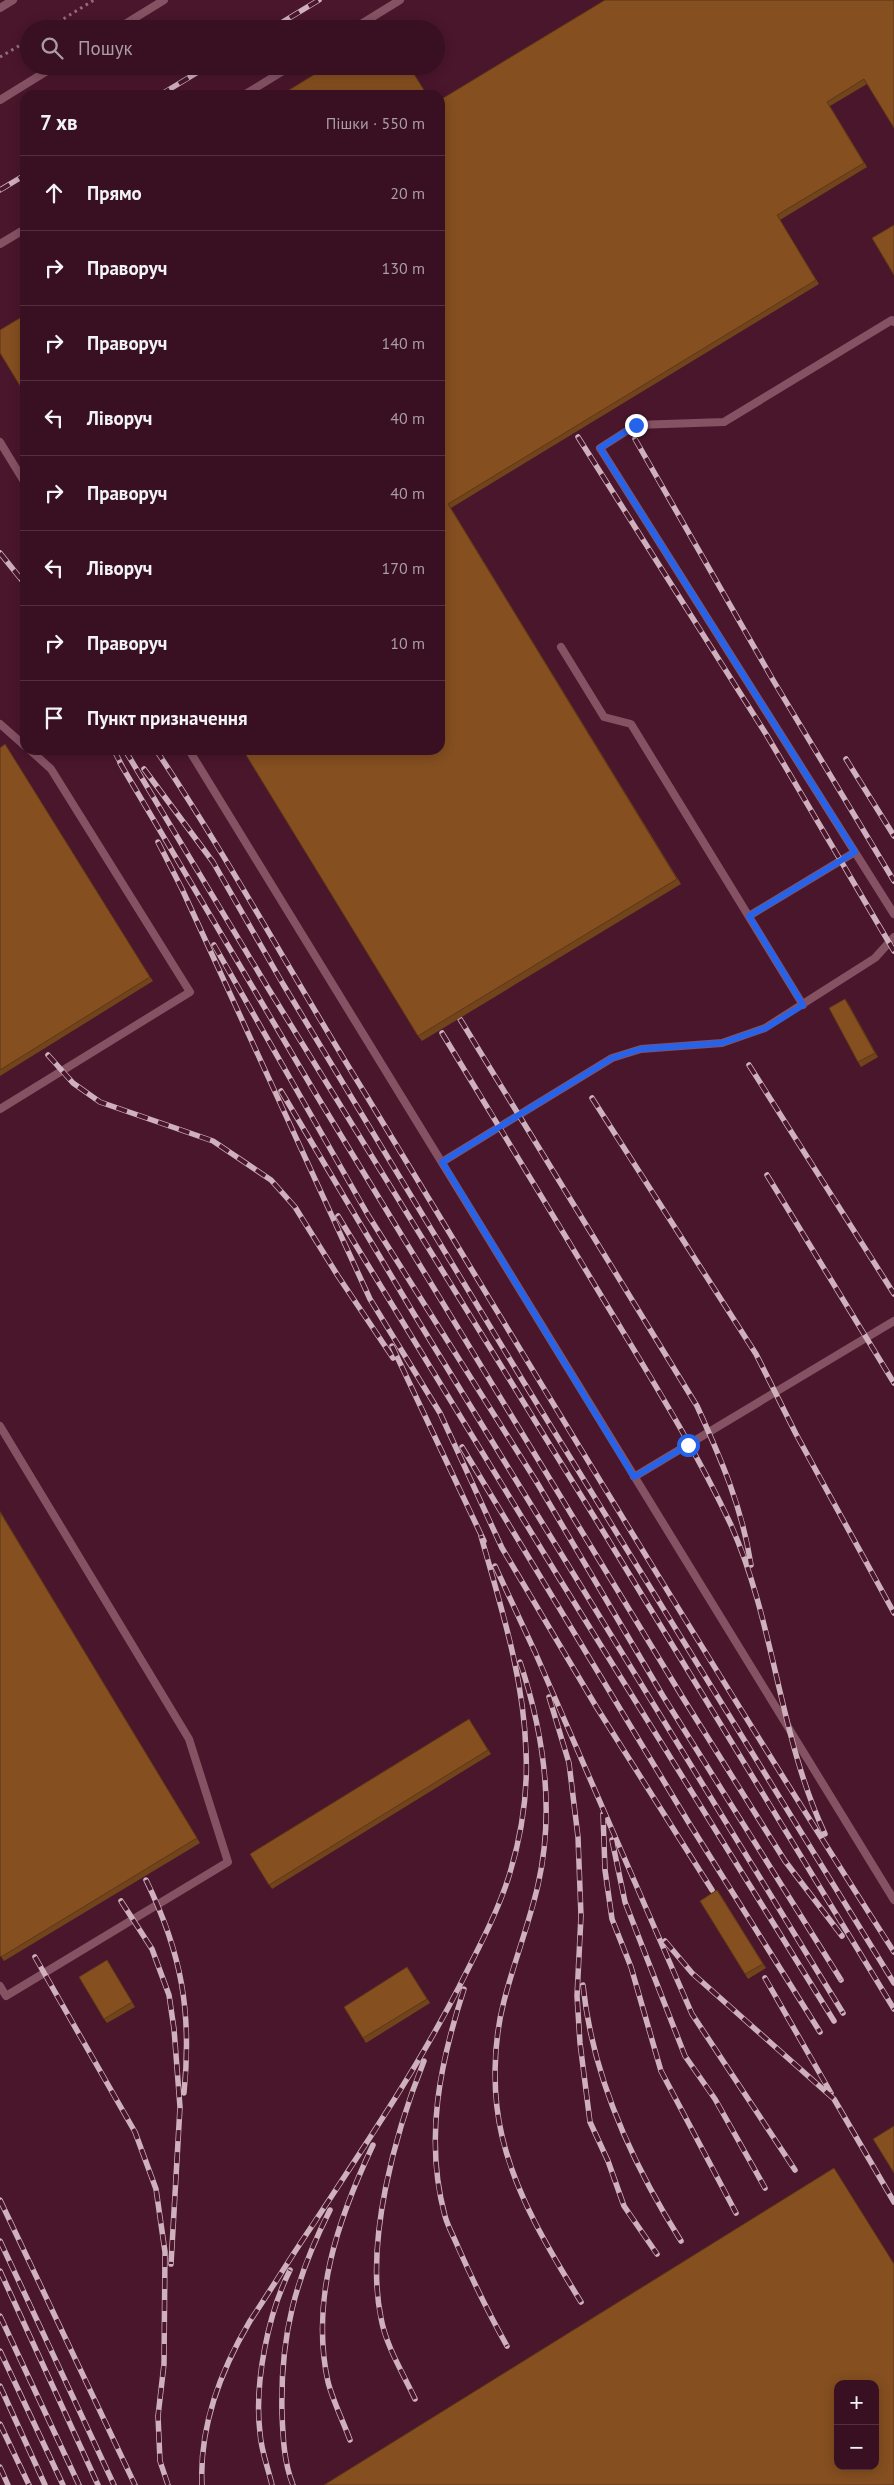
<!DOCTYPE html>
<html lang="uk">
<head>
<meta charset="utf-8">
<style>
  :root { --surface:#381021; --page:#3f192a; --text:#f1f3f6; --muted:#ab9da5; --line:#52303f }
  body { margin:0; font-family:"PT Sans",sans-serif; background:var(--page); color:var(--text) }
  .controls { position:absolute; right:15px; bottom:15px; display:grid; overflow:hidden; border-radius:10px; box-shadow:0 2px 12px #0003 }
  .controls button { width:45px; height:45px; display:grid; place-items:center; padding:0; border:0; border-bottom:1px solid var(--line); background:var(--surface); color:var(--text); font:25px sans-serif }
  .stop { position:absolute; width:15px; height:15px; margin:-11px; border:4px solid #2563eb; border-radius:50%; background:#fff }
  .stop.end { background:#2563eb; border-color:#fff; box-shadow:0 1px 5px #0008 }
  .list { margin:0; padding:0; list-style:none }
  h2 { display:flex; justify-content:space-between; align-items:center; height:65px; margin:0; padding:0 20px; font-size:21px }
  h2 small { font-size:16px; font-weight:400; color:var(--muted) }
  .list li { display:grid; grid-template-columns:32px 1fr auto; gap:15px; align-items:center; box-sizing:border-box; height:75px; padding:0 20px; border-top:1px solid var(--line) }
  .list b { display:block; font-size:19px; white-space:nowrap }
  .list em { font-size:16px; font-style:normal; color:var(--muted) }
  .icon { flex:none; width:28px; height:28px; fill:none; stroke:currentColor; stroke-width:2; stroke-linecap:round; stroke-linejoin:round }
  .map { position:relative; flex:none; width:894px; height:2485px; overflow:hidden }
  .search { position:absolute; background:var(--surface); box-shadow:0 2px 12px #0003; left:20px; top:20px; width:425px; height:55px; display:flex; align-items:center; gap:12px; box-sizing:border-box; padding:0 18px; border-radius:28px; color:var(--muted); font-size:19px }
  .panel { position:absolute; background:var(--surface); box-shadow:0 2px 12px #0003; left:20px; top:90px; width:425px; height:665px; border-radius:15px }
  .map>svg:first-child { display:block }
</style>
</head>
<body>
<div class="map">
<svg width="894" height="2485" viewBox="0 0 894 2485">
  <rect width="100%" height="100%" fill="#4a162c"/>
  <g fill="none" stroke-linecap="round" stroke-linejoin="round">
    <!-- path -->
    <path stroke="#946d7d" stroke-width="3" stroke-dasharray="2.5 4" stroke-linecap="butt" d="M47 29 94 0
      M0 57 29 40"/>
    <!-- service -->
    <path stroke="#855264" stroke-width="8" d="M0 8 13 0
      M117 29 164 0
      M353 29 400 0
      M244 95 291 66
      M0 100 55 66
      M0 244 25 229
      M894 322 892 320 724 422 636 425 600 448 894 914
      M0 442 25 483
      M561 647 604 717 631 724 803 1005
      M0 724 25 746
      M189 750 894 1900
      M749 916 855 852
      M0 1109 190 992 51 769 30 750
      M442 1162 612 1058 641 1049 722 1043 765 1028 875 958 894 937
      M0 1426 189 1739 228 1862 6 1996 0 1986
      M634 1477 894 1321"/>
    <!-- rail casing -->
    <g stroke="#ceb1bc" stroke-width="5.5">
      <path id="rail" d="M271 29 319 0
        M160 95 208 66
        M0 190 25 175
        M578 437 766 734 894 951
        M635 439 773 680 894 881
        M0 553 25 584
        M114 750 123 768
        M125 750 268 988 606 1536 894 2009
        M156 750C231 862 295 981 366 1095 540 1382 713 1670 894 1952
        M846 759 894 836
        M120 763 317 1096 683 1698 785 1861 842 1936
        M144 769 213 862 283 984 523 1381 894 1983
        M158 842 182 889 370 1299 440 1413 502 1548 597 1708 712 1890
        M214 945 368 1215 536 1481 663 1696 841 1980
        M460 1019 697 1406C721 1459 742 1507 751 1565
        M442 1033C497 1123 551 1212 605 1302 649 1375 695 1448 731 1525 775 1624 779 1736 825 1834
        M48 1055 73 1083 100 1102 213 1141 271 1180 295 1207 338 1276 393 1358
        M749 1065 894 1294
        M281 1091 414 1314 843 2013
        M592 1098 756 1354 796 1434 894 1613
        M767 1175 894 1383
        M338 1216 559 1578 834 2021
        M392 1346 484 1541
        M462 1447 689 1823 820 2032
        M495 1566 535 1652 692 2014 795 2170
        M520 1662C544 1734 555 1810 538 1885 529 1924 514 1962 504 2001 493 2043 492 2094 502 2136 516 2196 549 2250 581 2302
        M549 1697 569 1763 578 1837 581 1916 577 1996 580 2043 590 2122 608 2161 624 2206 657 2254
        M603 1814 605 1870 612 1919 631 1967 661 2071 736 2213
        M612 1840 625 1902 685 2056 715 2099 765 2188
        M146 1880C182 1954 192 2012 184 2093
        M121 1901 152 1949 169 1995 174 2029 180 2107 171 2264
        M665 1941 692 1973 834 2099 894 2202
        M35 1957 135 2132 156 2189 165 2252 164 2364 158 2416 160 2461 168 2485
        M765 1978 831 2093
        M583 1985C592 2075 633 2165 681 2241
        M464 1989C440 2063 424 2139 445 2216 448 2227 454 2237 458 2247 473 2281 489 2314 507 2346
        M0 2200 135 2485
        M0 2241 114 2485
        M0 2271 98 2485
        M0 2316 79 2485
        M0 2351 63 2485
        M0 2386 45 2485
        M415 2399C403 2373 386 2346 381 2318 365 2241 395 2133 424 2061
        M0 2424 29 2485
        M350 2440C343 2421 333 2401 328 2382 310 2299 338 2219 373 2145
        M0 2467 8 2485
        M202 2485C199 2426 221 2370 250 2321 272 2288 292 2255 314 2223 365 2145 417 2069 459 1987 477 1951 497 1914 509 1876 521 1837 528 1793 526 1752 524 1678 501 1607 481 1536
        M272 2485C268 2468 261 2450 260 2433 254 2383 268 2314 290 2270
        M293 2485C284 2463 283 2438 282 2414 280 2336 295 2279 330 2210"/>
    </g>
    <!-- rail -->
    <use href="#rail" stroke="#4a162c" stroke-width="4" stroke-dasharray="11" stroke-linecap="butt"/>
  </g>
  <!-- wall -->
  <path fill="#72441c" d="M894 0 867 84 830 106 867 167 780 220 819 284 451 508 681 884 422 1041 418 1036 440 100Z
    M0 748 153 981 0 1076Z
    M848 1003 878 1057 861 1067 858 1062Z
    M0 1511 200 1843 4 1961 0 1955Z
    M472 1724 491 1754 272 1889 250 1854Z
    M720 1894 766 1968 748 1979 745 1974Z
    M107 1960 135 2007 107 2023 104 2019Z
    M407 1967 430 2003 366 2043 344 2007Z"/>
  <!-- shaded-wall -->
  <path fill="#5d3716" d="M845 999 848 1003 878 1057 875 1053Z"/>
  <!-- building -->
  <path fill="#854f20" stroke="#5d3716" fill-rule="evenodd" d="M605 0H894V128L864 79 827 102 864 163 777 215 816 280 448 504 677 879 418 1036 243 750H440V100Z
    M328 66H409L427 95H281Z
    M894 225V275L872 238Z
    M25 315V394L0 353V330Z
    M5 744 150 977 0 1070V748Z
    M845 999 875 1053 858 1062 829 1008Z
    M0 1512 197 1838 1 1957 0 1955Z
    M469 1719 488 1750 269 1885 250 1854Z
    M717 1890 763 1964 745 1974 700 1901Z
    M107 1960 132 2002 104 2019 79 1977Z
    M407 1967 427 1999 363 2038 344 2007Z
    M894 2126V2173L873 2139Z
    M834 2168 894 2264V2485H324ZM838 2384H875V2466H838Z"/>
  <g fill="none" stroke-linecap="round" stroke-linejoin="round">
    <!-- route -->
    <path stroke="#2563eb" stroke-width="6" d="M636 425 600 448 855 852 749 916 803 1005 766 1028 722 1043 641 1049 612 1058 442 1162 634 1477 688 1445"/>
  </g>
</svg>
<div class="controls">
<button>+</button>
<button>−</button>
</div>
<div class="stop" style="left:688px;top:1445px"></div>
<div class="stop end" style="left:636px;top:425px"></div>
<div class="search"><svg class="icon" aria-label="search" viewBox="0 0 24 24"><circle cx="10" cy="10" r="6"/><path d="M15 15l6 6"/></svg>Пошук</div>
<section class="panel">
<h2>7 хв<small>Пішки · 550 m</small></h2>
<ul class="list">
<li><svg class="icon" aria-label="ahead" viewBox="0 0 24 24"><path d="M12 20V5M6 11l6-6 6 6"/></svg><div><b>Прямо</b></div><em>20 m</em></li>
<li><svg class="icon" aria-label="right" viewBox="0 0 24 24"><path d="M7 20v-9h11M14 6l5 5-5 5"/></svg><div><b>Праворуч</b></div><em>130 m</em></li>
<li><svg class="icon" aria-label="right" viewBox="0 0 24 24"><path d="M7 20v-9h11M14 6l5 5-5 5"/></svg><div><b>Праворуч</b></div><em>140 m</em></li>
<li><svg class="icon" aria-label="left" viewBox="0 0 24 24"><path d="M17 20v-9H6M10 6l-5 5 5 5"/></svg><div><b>Ліворуч</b></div><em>40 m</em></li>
<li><svg class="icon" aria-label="right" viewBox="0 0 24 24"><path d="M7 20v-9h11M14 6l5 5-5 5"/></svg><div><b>Праворуч</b></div><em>40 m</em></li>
<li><svg class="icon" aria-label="left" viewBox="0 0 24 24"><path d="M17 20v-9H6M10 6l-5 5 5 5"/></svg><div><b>Ліворуч</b></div><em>170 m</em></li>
<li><svg class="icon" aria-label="right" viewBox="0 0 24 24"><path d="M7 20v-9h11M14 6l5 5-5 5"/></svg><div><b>Праворуч</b></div><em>10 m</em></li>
<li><svg class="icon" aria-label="arrive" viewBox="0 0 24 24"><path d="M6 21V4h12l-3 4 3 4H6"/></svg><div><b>Пункт призначення</b></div></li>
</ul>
</section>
</div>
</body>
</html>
